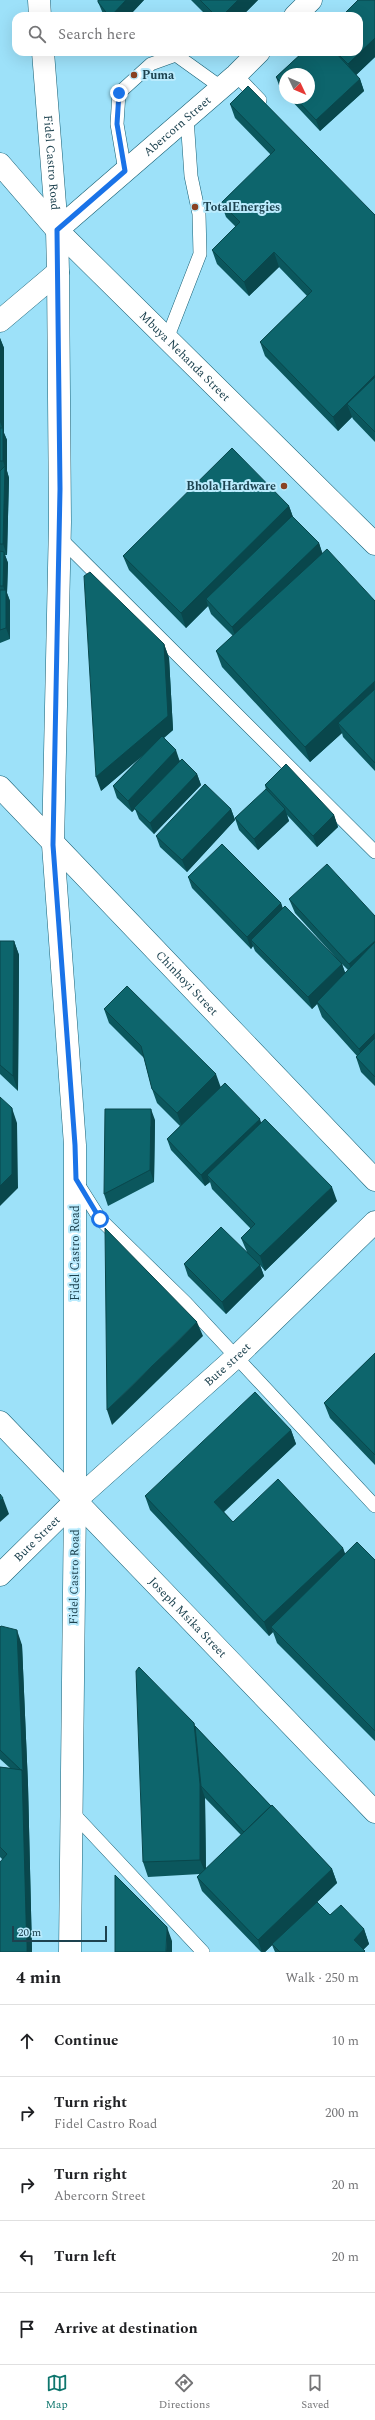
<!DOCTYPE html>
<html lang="en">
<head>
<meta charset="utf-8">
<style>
  :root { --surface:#fff; --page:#f2f2f2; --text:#202124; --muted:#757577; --line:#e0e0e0; --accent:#0f766e }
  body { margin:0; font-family:Spectral,serif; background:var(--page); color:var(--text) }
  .compass { position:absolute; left:279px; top:68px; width:36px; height:36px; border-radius:50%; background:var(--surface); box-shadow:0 4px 16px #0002; rotate:134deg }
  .scale { position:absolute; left:12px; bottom:10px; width:95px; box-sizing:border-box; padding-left:4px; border:2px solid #1d424f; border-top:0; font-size:11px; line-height:14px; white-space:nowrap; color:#1d424f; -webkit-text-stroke:3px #baebfd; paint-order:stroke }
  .stop { position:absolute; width:12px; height:12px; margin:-9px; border:3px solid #1a73e8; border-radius:50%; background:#fff }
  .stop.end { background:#1a73e8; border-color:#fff; box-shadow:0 1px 4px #0008 }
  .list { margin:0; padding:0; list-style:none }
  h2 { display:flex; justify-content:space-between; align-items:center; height:52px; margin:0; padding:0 16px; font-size:17px }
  h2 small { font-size:13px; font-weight:400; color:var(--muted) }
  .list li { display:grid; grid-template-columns:26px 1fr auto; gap:12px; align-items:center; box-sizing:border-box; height:72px; padding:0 16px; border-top:1px solid var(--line) }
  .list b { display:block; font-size:15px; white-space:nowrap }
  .list p { margin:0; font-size:13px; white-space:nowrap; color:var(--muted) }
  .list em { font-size:13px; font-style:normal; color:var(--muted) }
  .icon { flex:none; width:22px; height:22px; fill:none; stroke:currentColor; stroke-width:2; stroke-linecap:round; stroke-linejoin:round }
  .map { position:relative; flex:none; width:375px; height:1952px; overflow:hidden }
  .search { position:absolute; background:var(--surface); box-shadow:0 4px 16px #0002; left:12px; right:12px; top:12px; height:44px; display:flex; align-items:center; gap:10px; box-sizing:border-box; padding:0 14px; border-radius:12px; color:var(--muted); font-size:15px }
  .sheet { height:412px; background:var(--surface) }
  nav { display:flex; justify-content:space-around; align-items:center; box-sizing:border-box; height:56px; border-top:1px solid var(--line); background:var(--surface); font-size:11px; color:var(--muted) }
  nav a { display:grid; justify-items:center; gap:2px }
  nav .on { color:var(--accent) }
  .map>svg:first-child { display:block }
</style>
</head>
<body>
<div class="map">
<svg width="375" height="1952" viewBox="0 0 375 1952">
  <rect width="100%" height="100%" fill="#9de1f9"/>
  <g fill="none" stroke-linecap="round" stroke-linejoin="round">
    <!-- lane casing -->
    <g stroke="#186075" stroke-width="14">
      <path id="lane" d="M236 75 260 100
        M125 171 117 124 119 93 151 64 176 55 222 88
        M167 339 200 254 199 214 191 176 187 118
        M59 537 375 852
        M76 1181 100 1219 186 1303 375 1506
        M71 1811 203 1952"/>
    </g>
    <!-- street casing -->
    <g stroke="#186075" stroke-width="23">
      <g id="street">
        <path d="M295 16 311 0"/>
        <path id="s1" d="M0 164 57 230 375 544"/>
        <path id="s2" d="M57 230 236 75 259 52"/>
        <path d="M0 321 58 272"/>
        <path id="s3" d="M0 1575 75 1501 236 1357 375 1222"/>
      </g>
    </g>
    <!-- secondary casing -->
    <g stroke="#186075" stroke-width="23">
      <g id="secondary">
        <path d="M39 0 40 16"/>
        <path id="s4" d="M43 52 57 230 58 272 60 522 53 845 75 1145V1501L70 1952"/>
        <path id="s5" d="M0 787 375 1180"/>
        <path id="s6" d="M0 1422 375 1812"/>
      </g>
    </g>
    <!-- lane -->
    <use href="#lane" stroke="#fff" stroke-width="13"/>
    <!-- street -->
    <use href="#street" stroke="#fff" stroke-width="22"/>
    <!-- secondary -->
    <use href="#secondary" stroke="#fff" stroke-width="22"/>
  </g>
  <!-- wall -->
  <path fill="#0b575d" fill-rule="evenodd" d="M144 0 129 16H104L98 2Z
    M191 0H258L242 16H207Z
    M375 0V57L356 75 360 79 364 91 320 131 289 98H309L285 74V94L280 88 276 77 303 52H359Z
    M230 104 375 215V442L353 419 352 417 338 431 265 356 260 342 307 296 279 267 249 296 217 264 212 250 236 227 226 217 221 203 271 155 235 118Z
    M0 338 4 348V433L7 440V471L9 478 7 555H5L8 563 7 593 10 601V639L0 643Z
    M289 506 293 517 319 543 322 553 375 601V771L343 737 342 733 310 762 222 667 216 651 233 636 211 614 208 606 186 628 129 570 123 556Z
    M164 644 169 658 173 730 164 738 180 761 197 774 201 785 154 834 139 819 135 809 132 812 117 798 113 786 143 755 101 791Z
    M265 785 334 815 338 827 317 847 287 815 289 821 258 850 239 830 235 818 266 790Z
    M231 809 235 820 187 872 160 847 156 836Z
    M188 877 281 903 283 909 338 960 295 913 289 899 375 916V1086L361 1072 356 1057 357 1056 322 1017 317 1004 312 1009 255 951 253 946 251 949 192 888ZM342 964 348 970 345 973Z
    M0 941H14L19 955 18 1091 0 1074Z
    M104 1009 221 1087 261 1123 337 1201 265 1271 260 1265 264 1276 226 1314 188 1276 184 1264 247 1252 241 1238 251 1229 212 1189 210 1182 205 1186 171 1150 167 1139 180 1126 157 1103 152 1089 144 1058 109 1023Z
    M155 1120 154 1182 108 1206 104 1194Z
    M375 1353V1465L330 1418 324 1403Z
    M291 1430 296 1444 224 1512 233 1522 343 1548 345 1554 375 1560V1741L277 1643 273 1632 269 1636 150 1510 145 1496Z
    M0 1627 22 1645 28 1785 32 1952 2 1859 0 1857V1767L10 1768 0 1759Z
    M195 1726 271 1806 332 1869 337 1883 317 1902 330 1915 364 1929 369 1944 363 1950 365 1952H275L272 1945 265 1952H261L202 1891 197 1877 200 1874 148 1877 143 1862ZM205 1798 241 1835 206 1869Z"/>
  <!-- shaded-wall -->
  <path fill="#09474c" d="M126 0H144L129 16H111Z
    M238 0H258L242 16H222Z
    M375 38V57L353 78 348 64Z
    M360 79 364 91 320 131 316 120Z
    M274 252 279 267 249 296 244 282Z
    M0 338 4 348V433L7 440V471L9 478 7 555 3 544 5 467 3 461V429L0 422Z
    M375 375V395L347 404 352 417 338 431 333 417Z
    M289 506 294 520 206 599 208 606 186 628 181 613Z
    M319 543 324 558 237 641 232 627Z
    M4 552 8 563 7 593 10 601V639L6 628V594L3 586Z
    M164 644 169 658 173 730 101 791 96 777Z
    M375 681V702L338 723 342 733 310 762 305 747Z
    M176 750 180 762 132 812 128 801Z
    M197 774 201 785 154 834 150 823Z
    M231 809 235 820 187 872 182 860Z
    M285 809 289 821 258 850 254 839Z
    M334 815 338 827 317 847 313 836Z
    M281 903 285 915 251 940 253 946 251 949 247 937Z
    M14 941 19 955 18 1091 13 1076Z
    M375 941 355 978 349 964Z
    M342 964 346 975 312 1009 308 997Z
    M375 1033V1052L364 1063 359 1049Z
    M216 1074 221 1088 182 1127 177 1113Z
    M12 1108 17 1123 18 1188 0 1206V1186Z
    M151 1109 155 1120 154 1182 150 1170Z
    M260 1119 264 1131 207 1175 210 1182 205 1186 201 1175Z
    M332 1187 337 1201 265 1271 260 1256Z
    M260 1265 264 1276 226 1314 222 1302Z
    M197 1322 203 1336 112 1425 107 1410Z
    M291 1430 296 1444 219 1516 214 1502Z
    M3 1498 9 1514 0 1522V1501Z
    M343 1548 348 1562 271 1627 273 1632 269 1636 264 1622Z
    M17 1630 22 1645 28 1785 32 1952H27Z
    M194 1723 199 1737 201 1786 205 1798 206 1874 200 1860Z
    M332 1869 337 1883 265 1952H262L258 1940Z
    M167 1927 172 1941V1952H166Z
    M364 1929 369 1944 361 1952 354 1940Z"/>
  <!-- building -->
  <path fill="#0d656c" stroke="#09474c" d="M98 0H126L111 16H109L98 2Z
    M200 0H238L222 16H216Z
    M358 0H375V38L348 64 336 52H359V16H342Z
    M303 52H335L360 79 316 120 295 98H309V74H285V87L276 77Z
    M248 86 375 215V375L333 417 260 342 312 291 274 252 244 282 212 250 240 222 221 203 275 150 230 104Z
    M375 377V432L347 404Z
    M0 428H3V461H0Z
    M232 448 289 506 181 613 123 556Z
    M5 466 3 544H0V471Z
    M292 516 319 543 232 627 206 599Z
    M327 549 375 601V681L305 747 216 651Z
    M0 551 4 552 3 586H0Z
    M90 572 164 644 168 716 96 777 84 576Z
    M0 590H6V628L0 630Z
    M375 689V763L338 723Z
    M162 736 176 750 128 801 113 786Z
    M182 759 197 774 150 823 134 808Z
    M286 764 334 815 313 836 265 785Z
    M205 784 231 809 182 860 156 836Z
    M266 789 285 809 254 839 235 818Z
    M222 844 281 903 247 937 188 877Z
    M327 864 375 916V941L349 964 289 899Z
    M285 906 342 964 308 997 251 940Z
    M0 941H14L13 1076 0 1065Z
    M375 942V1033L359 1049 317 1002Z
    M127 986 216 1074 177 1113 152 1089 141 1046 104 1009Z
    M375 1038V1077L356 1057Z
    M225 1083 260 1119 201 1175 167 1139Z
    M0 1097 12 1108V1174L0 1186Z
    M105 1109H151L150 1170 104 1194Z
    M265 1119 332 1187 260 1256 241 1238 255 1224 207 1175Z
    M221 1227 260 1265 222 1302 184 1264Z
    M105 1228 197 1322 107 1410Z
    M375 1353V1455L324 1403Z
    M255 1392 291 1430 214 1502 233 1522 278 1479 343 1548 264 1622 145 1496Z
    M0 1494 3 1498 0 1501Z
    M357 1542 375 1560V1731L271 1627Z
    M1 1626 17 1630 23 1771 22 1770H21L0 1750V1627Z
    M139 1667 194 1723 200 1784V1860L143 1862 136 1671Z
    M195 1726 271 1806 244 1832 201 1786Z
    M0 1767 22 1770 27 1952H0V1862L7 1854 0 1847Z
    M272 1805 332 1869 258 1940 197 1877Z
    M115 1875 167 1927 166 1952H115Z
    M317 1902 330 1915 341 1905 364 1929 354 1940 365 1951 364 1952H280L272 1944Z"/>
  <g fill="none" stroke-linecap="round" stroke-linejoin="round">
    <!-- route -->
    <path stroke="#1a73e8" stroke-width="5" d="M100 1219 76 1179 75 1145 53 845 60 489 57 230 125 171 117 124 119 93"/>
  </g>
  <!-- markers -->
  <g fill="#8a4223" stroke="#baebfd" stroke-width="1.5">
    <circle cx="134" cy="75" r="4"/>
    <circle cx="195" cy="207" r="4"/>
    <circle cx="284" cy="486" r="4"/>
  </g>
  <g text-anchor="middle" stroke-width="4" stroke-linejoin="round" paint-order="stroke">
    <!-- poi labels -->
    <g font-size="12" font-weight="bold" fill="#1d424f" stroke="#baebfd" text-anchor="start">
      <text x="142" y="79">Puma</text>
      <text x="203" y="211">TotalEnergies</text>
      <text x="276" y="490" text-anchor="end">Bhola Hardware</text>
    </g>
    <!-- street labels -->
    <g font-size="12" fill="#1d424f" stroke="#baebfd">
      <text dy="4" stroke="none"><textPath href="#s2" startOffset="159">Abercorn Street</textPath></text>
      <text dy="4" stroke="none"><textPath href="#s4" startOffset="111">Fidel Castro Road</textPath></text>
      <text dy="4" stroke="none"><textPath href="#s1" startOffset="267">Mbuya Nehanda Street</textPath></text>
      <text dy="4" stroke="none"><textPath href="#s5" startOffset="271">Chinhoyi Street</textPath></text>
      <text transform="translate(75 1253) rotate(-90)" y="4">Fidel Castro Road</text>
      <text dy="4" stroke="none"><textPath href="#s3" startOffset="310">Bute street</textPath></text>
      <text dy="4" stroke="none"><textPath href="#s3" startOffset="52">Bute Street</textPath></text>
      <text transform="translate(74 1577) rotate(-89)" y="4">Fidel Castro Road</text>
      <text dy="4" stroke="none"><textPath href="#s6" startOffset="271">Joseph Msika Street</textPath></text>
    </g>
  </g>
</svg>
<svg class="compass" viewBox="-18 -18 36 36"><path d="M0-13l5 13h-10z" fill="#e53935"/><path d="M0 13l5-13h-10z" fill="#757577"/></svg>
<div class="scale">20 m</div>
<div class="stop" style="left:100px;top:1219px"></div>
<div class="stop end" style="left:119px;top:93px"></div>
<div class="search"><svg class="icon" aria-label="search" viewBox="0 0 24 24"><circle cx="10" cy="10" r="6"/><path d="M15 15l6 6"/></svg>Search here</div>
</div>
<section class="sheet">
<h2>4 min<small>Walk · 250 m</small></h2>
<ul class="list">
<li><svg class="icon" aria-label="ahead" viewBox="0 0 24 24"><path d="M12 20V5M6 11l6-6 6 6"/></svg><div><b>Continue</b></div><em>10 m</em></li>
<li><svg class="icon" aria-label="right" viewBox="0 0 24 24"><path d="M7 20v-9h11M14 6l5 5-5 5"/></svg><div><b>Turn right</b><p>Fidel Castro Road</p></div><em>200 m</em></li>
<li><svg class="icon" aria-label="right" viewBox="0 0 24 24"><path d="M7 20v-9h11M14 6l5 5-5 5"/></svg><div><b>Turn right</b><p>Abercorn Street</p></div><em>20 m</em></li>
<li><svg class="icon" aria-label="left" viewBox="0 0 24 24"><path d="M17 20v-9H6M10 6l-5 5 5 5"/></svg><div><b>Turn left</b></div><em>20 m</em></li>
<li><svg class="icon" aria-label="arrive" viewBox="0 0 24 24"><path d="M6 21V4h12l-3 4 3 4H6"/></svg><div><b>Arrive at destination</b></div></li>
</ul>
</section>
<nav>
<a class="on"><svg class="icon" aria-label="map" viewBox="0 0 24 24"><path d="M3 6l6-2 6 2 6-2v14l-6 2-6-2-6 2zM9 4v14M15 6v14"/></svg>Map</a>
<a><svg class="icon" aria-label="directions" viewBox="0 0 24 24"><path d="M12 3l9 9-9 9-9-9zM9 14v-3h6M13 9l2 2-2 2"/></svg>Directions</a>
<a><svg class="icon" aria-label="saved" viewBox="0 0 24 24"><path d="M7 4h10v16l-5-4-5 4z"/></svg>Saved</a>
</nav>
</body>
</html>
